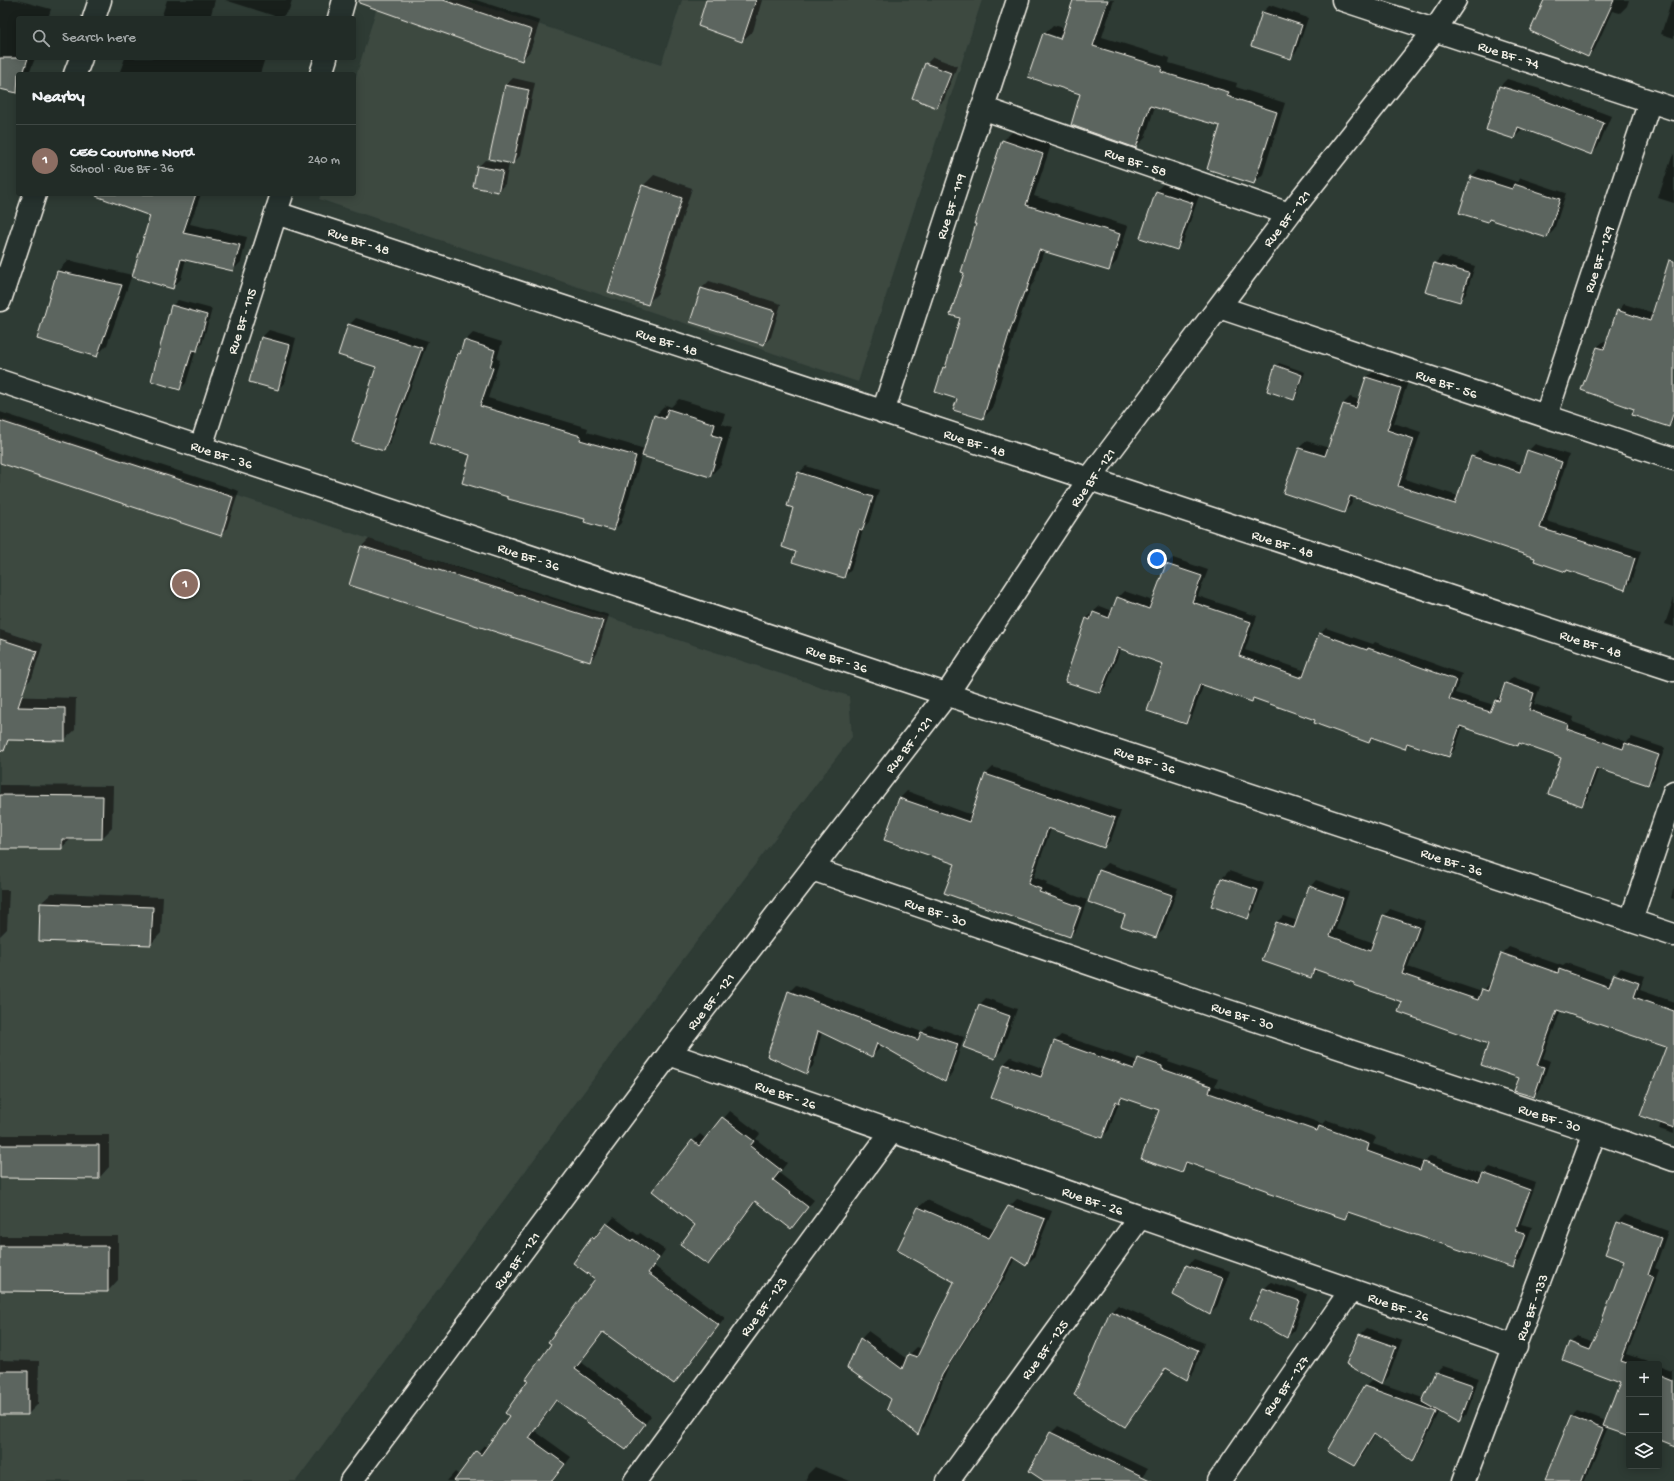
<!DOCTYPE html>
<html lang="en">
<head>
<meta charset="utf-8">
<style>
  :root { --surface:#222c27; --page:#2e3833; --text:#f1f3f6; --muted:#a2a7a7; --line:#3f4844; --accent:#ff9aa2 }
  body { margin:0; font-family:"Gochi Hand",sans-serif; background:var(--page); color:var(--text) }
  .controls { position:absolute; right:12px; bottom:12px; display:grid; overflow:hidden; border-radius:4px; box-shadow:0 2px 10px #0003 }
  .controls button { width:36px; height:36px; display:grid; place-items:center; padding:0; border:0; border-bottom:1px solid var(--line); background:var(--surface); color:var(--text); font:20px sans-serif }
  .you { position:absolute; left:1157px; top:559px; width:14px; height:14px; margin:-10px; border:3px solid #fff; border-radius:50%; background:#1a73e8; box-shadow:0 0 0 6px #1a73e833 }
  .badge { display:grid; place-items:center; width:26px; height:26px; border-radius:50%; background:var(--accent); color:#fff; font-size:13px; font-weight:700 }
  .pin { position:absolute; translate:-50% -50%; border:2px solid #fff; box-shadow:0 1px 4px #0006 }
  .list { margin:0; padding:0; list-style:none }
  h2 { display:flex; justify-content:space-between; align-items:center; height:52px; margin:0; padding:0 16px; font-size:17px }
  h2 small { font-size:13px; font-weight:400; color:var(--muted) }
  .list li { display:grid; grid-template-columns:26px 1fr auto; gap:12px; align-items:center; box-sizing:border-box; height:72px; padding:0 16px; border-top:1px solid var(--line) }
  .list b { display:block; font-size:15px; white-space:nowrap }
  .list p { margin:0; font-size:13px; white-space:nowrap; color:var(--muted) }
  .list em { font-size:13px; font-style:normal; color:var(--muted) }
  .icon { flex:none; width:22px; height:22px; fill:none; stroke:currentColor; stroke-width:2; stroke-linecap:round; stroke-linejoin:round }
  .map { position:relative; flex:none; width:1674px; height:1481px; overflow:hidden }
  .search { position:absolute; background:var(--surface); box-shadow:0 2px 10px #0003; left:16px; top:16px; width:340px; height:44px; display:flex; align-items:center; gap:10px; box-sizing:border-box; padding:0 14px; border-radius:4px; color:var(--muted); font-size:15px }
  .panel { position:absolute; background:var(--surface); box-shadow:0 2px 10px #0003; left:16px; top:72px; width:340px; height:124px; border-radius:4px }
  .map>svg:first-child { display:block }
</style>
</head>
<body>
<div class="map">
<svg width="1674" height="1481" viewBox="0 0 1674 1481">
  <rect width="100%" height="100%" fill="#2e3b34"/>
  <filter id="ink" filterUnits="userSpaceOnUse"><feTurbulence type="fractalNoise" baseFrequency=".025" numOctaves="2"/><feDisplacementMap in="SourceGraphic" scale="8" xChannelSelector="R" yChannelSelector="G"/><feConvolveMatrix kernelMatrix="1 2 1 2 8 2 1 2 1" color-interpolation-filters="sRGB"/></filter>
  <g filter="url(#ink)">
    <!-- built -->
    <path fill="#3c4841" d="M379 0H465L661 65 682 0H982L858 382 319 199 321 194H354V83Z
      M0 418 849 696 852 737 646 1008 296 1481H0Z"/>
    <!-- shadow -->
    <path fill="#0007" fill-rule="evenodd" d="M0 0H17L51 9 48 18H18V58H35L29 74H18V90L16 92 0 88Z
      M167 0H215L210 18H161Z
      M225 0H292L289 10 281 18Z
      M387 0H476L540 21 530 51 522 60Z
      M707 0H762L753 31 742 41Z
      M1074 0H1114L1102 37 1170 58 1169 63 1237 83 1236 87 1285 103 1263 174 1254 183 1221 126 1155 106 1145 138 1136 147 1082 94 1044 34 1053 25 1065 28ZM1048 34 1065 39V41L1048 36Z
      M1545 0H1629L1627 6 1620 13 1612 11 1595 49 1588 56Z
      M1674 0V38L1661 34 1671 3Z
      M1270 5 1308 18 1297 51 1290 58 1263 12Z
      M933 57 957 66 944 100 937 107 926 64Z
      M125 58H265L260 74H119Z
      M513 78 535 83 520 156 513 163 506 85Z
      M1507 79 1540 89 1611 116 1598 147 1592 154 1522 127 1521 131 1514 138 1487 130 1500 86Z
      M1012 132 1051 145 1034 196 1128 226 1117 261 1109 270 1044 250 1034 282 1031 286 1018 324 992 409 983 418 958 398 944 367 948 363 961 317 965 272 1003 141Z
      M1674 154V203L1658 198 1672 157Z
      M485 160 509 164 505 184 498 191 478 167Z
      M1479 169 1517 182 1521 178 1566 193 1554 230 1547 237 1490 219 1487 221 1460 212 1472 176Z
      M654 175 692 188 658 293 647 304 643 186Z
      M1163 184 1199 196 1183 242 1176 249 1156 191Z
      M93 194H201L190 224 247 237 241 262 233 270 186 259 181 279 172 288 151 216Z
      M1442 256 1475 266 1466 294 1459 301 1426 291 1435 263Z
      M68 260 132 275 107 345 96 356 38 338 58 271Z
      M1674 277V420L1668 426 1635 408 1597 347 1604 341 1607 342 1618 311 1624 304 1654 313Z
      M709 281 781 304 771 337 764 344 692 322 702 288Z
      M178 300 212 309 202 344 196 350 186 383 180 389 172 306Z
      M356 318 428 341 390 443 384 450 377 367 349 325Z
      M269 330 296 338 285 382 278 389 262 337Z
      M473 333 502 342 497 359 500 360 488 398 588 428 587 432 645 449 655 416 666 405 671 407 679 399 725 413 722 424 732 427 721 465 710 476 642 455 621 523 614 530 586 519 510 496 471 455 459 353 462 350 465 341Z
      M1279 363 1305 372 1297 396 1294 399 1276 366Z
      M1374 371 1408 382 1394 423 1421 432 1405 479 1458 496 1472 457 1479 450 1523 465 1528 451 1535 444 1569 455 1547 521 1641 551 1631 582 1624 589 1568 570 1566 571 1536 558 1354 496 1351 505 1344 512 1285 492 1299 448 1306 441 1329 448 1343 404 1350 397 1360 400 1367 377Z
      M0 412 239 491 227 528 220 535 0 462Z
      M806 466 879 490 869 522 864 527 851 570 844 577 797 551 795 508 799 473Z
      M369 539 609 615 597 654 590 661 350 584 362 546Z
      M1173 558 1208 570 1198 596 1257 616 1245 650 1306 671 1320 634 1326 628 1373 644 1375 642 1462 674 1455 693 1494 705 1495 700 1502 694 1506 684 1513 677 1540 687 1534 704 1574 717 1573 722 1627 742 1632 737 1665 748 1654 778 1648 784 1599 768 1588 798 1582 805 1562 757 1520 743 1518 745 1463 727 1455 749 1449 756 1410 743 1405 748 1373 737 1369 742 1317 720 1255 698 1252 701 1204 684 1192 717 1186 723 1164 663 1121 648 1106 686 1100 692 1086 618 1100 606 1113 611 1118 597 1124 591 1153 601 1166 564Z
      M1674 598V627L1665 624Z
      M0 630 43 644 32 678 25 685 0 677Z
      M0 696 76 698 75 730 64 740 0 739Z
      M993 767 1121 811 1111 840 1104 847 1051 829 1034 877 1047 882 1046 885 1087 900 1077 929 1070 936 956 864 885 839 900 798 907 791 972 815 986 774Z
      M0 785 113 786 112 828 102 838H72L61 848H0Z
      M1107 863 1178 888 1163 930 1156 937 1126 915 1089 902 1100 870Z
      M1229 871 1264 883 1254 911 1247 918 1212 906 1222 878Z
      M1316 880 1349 892 1336 929 1374 943 1384 916 1390 909 1425 921 1408 967 1482 992 1490 983 1492 984 1502 954 1509 947 1563 966 1567 963 1613 979 1615 975 1621 968 1645 976 1640 990 1674 1002V1134L1659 1129 1661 1123 1667 1046 1561 1010 1543 1058 1550 1061 1540 1090 1534 1096 1520 1077 1490 1043 1403 1001 1356 983 1318 969 1310 977 1277 922 1283 916 1298 921 1310 887Z
      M1674 887V899L1671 898Z
      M0 890H9L7 929 0 936Z
      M52 893 163 897 161 933 151 944 41 903Z
      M796 985 922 1032 929 1025 964 1037 952 1074 945 1081 880 1044 879 1049 872 1056 822 1032 813 1066 806 1073 789 992Z
      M986 998 1017 1009 1002 1050 995 1057 979 1005Z
      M1061 1035 1138 1061 1146 1052 1169 1060 1168 1062 1218 1079 1215 1086 1323 1124 1327 1120 1376 1137 1373 1144 1424 1162 1431 1156 1483 1174 1490 1167 1536 1183 1521 1224 1532 1227 1520 1260 1513 1267 1351 1212 1345 1218 1189 1162 1181 1172 1160 1110 1124 1097 1120 1100 1109 1130 1102 1137 1052 1118 1004 1064 1011 1057 1045 1069 1055 1041Z
      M730 1111 760 1134 756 1139 787 1163 779 1173 814 1200 791 1228 756 1201 715 1256 708 1263 696 1225 693 1141 700 1134 706 1139Z
      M3 1135H109V1167L99 1178 0 1177V1138Z
      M1017 1199 1052 1211 1034 1257 1026 1265 1015 1258 1004 1280 949 1366 925 1426 918 1433 892 1399 861 1339 868 1331 907 1359 909 1355 917 1347 922 1349 956 1282 919 1207 927 1200 995 1230 1009 1207Z
      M1625 1215 1668 1231 1655 1268 1659 1270 1627 1354 1656 1364H1629L1608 1427 1585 1481H1549L1571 1417 1578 1410 1606 1421 1621 1381 1570 1343 1577 1336 1595 1342 1626 1260 1618 1222Z
      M614 1217 638 1235 640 1233 665 1250 654 1266 725 1318 674 1383 604 1331 581 1362 627 1396 626 1398 651 1416 626 1449 557 1400 535 1431 571 1457 553 1481H447L455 1472 459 1475 484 1445 488 1448 511 1416 529 1380 596 1278 593 1238 599 1231 601 1232Z
      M0 1236H118V1280L108 1291 0 1290Z
      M1194 1259 1230 1271 1217 1307 1210 1314 1187 1266Z
      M1271 1282 1307 1294 1294 1330 1287 1337 1264 1289Z
      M1118 1305 1204 1343 1194 1372 1187 1379 1168 1367 1132 1418 1125 1425 1111 1312Z
      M1367 1328 1402 1340 1389 1376 1382 1384 1424 1398 1436 1373 1443 1366 1479 1378 1466 1415 1459 1421 1440 1411 1419 1453 1412 1460 1376 1434 1361 1458 1354 1465 1365 1387 1372 1380 1379 1381 1360 1335Z
      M0 1360 39 1361 38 1404 28 1414H0Z
      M1659 1365 1673 1370 1674 1369V1445L1659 1439Z
      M1058 1426 1147 1469 1141 1481H1046L1051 1433Z
      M815 1467 850 1481H805L808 1474Z"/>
    <!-- building -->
    <path fill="#5c655e" stroke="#f4f1e8" d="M359 0H443L532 30 522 61 359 3Z
      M706 0H756L742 42 698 26Z
      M1073 0H1108L1093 46 1162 67 1161 72 1229 92 1227 96 1277 112 1254 184 1207 169 1220 126 1150 106 1136 148 1071 125 1080 94 1028 77 1043 33 1060 39Z
      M1544 0H1614L1588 57 1530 31Z
      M1262 12 1302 25 1291 59 1251 46Z
      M0 58H28L23 74H18L17 93 0 89Z
      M925 63 951 73 937 108 912 98Z
      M505 85 529 90 513 164 489 159Z
      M1499 86 1533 96 1604 123 1592 155 1518 127 1514 139 1486 130Z
      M1002 140 1043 154 1026 205 1120 234 1109 271 1039 250 1026 292H1024L1009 334 983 419 953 410 957 399 935 392 943 367 945 368 960 318 950 315 964 273 961 272 976 224H974Z
      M477 166 503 171 498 192 473 187Z
      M1471 176 1512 189 1514 184 1560 199 1547 238 1489 219 1488 222 1459 213Z
      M642 185 682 198 648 305 608 292Z
      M1156 191 1193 203 1177 250 1140 238Z
      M97 194H196L183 233 240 245 233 271 181 259 173 289 132 277 150 216 96 196Z
      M1669 260 1674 261V411L1669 427 1632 415 1634 409 1581 390 1597 347 1604 349 1617 310 1650 321Z
      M1434 263 1469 273 1460 302 1425 292Z
      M57 271 122 285 97 357 37 339Z
      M701 288 775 311 764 345 690 322Z
      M171 305 207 315 197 351 192 350 180 390 151 381Z
      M348 324 422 348 384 451 352 442 376 367 338 355Z
      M261 337 290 345 278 390 249 382Z
      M464 340 495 350 490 367 493 368 480 406 581 436 580 440 636 456 614 531 584 522 585 519 508 499V497L462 483 470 455 430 443 458 353 460 354Z
      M1275 365 1302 375 1294 400 1267 391Z
      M1366 377 1401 388 1387 430 1414 439 1398 486 1455 504 1471 456 1520 472 1527 450 1562 462 1540 528 1635 558 1625 590 1567 570 1566 572 1534 561 1535 558 1350 496 1344 513 1283 493 1299 448 1325 456 1343 404 1356 408Z
      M668 409 715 424 712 435 722 438 710 477 642 456 654 415 665 419Z
      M0 421 233 497 221 536 0 463Z
      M798 472 873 497 862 531 859 530 844 578 792 562 796 552 782 547 793 508 787 506Z
      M361 546 603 621 590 662 349 585Z
      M1166 564 1202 576 1192 602 1251 622 1239 656 1301 678V676L1303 677 1319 633 1367 650 1368 648 1456 680 1449 699 1490 712 1495 700 1499 701 1505 683 1534 693 1529 710 1568 724 1567 729 1623 749 1625 743 1659 755 1648 785 1596 768 1582 806 1548 794 1561 758 1519 743 1518 746 1460 726 1449 757 1407 743 1405 749 1371 737 1369 743 1314 723 1315 720 1253 698 1252 702 1200 684 1186 724 1147 711 1163 664 1118 648 1100 693 1066 682 1065 680 1086 618 1090 620 1093 612 1109 618 1117 597 1149 609Z
      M0 639 37 651 18 707 65 708V741L8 740 4 751 0 750Z
      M985 774 1115 818 1104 848 1048 828 1028 884 1041 889 1039 892 1081 907 1070 937 944 893 955 864 884 840 899 798 969 822Z
      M0 795 103 796 102 839H62V849H0Z
      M1099 870 1172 895 1156 938 1121 926 1125 915 1088 902Z
      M1221 878 1258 890 1248 919 1211 906Z
      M1309 886 1343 898 1330 936 1370 951 1383 915 1419 927 1402 974 1478 1000 1482 989 1488 991 1501 953 1558 973 1559 969 1609 987 1614 974 1639 983 1634 997 1674 1011V1128L1640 1116 1666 1047 1557 1010 1537 1065 1544 1067 1534 1097 1514 1091 1519 1078 1481 1065 1488 1044 1398 1012 1402 1002 1354 985V983L1314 969 1311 978 1262 961 1276 922 1294 928Z
      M40 903 153 907 151 945 39 941Z
      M788 991 918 1040 921 1032 958 1044 945 1082 877 1043 872 1057 818 1031 807 1074 767 1056Z
      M979 1005 1010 1016 995 1059 963 1047Z
      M1054 1041 1134 1069 1138 1058 1162 1066V1069L1211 1086 1209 1093 1317 1131 1319 1126 1369 1144 1367 1151 1420 1170 1423 1162 1479 1182 1483 1173 1530 1190 1515 1231 1525 1234 1513 1268 1348 1212 1345 1219 1267 1193 1268 1191 1186 1162 1182 1173 1141 1159 1159 1110 1121 1097 1119 1103 1116 1101 1102 1138 1050 1120V1118L991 1098 1004 1064 1041 1077Z
      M722 1117 754 1141 750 1146 781 1170 773 1180 808 1207 791 1229 755 1201 708 1265 680 1245 695 1225 652 1191 692 1140 699 1146Z
      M0 1145H99V1179L0 1178Z
      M1008 1206 1045 1219 1026 1266 1012 1257 996 1289 942 1375 918 1435 887 1409 891 1399 847 1368 860 1338 902 1369 908 1354 917 1357 954 1282 897 1250 918 1207 989 1238Z
      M1617 1222 1661 1238 1648 1275 1653 1277 1621 1361 1630 1364 1629 1435 1603 1426 1620 1382 1562 1360 1569 1342 1590 1350 1596 1337 1624 1261 1605 1254Z
      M606 1223 631 1241 633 1239 659 1258 648 1273 719 1325 674 1384 603 1332 575 1369 621 1403 620 1405 645 1424 626 1450 556 1400 529 1438 565 1464 552 1481H454L476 1451 481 1455 509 1416 505 1413 528 1380 526 1379 551 1344 548 1342 595 1279 573 1263 592 1237 594 1239Z
      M0 1246H108V1292L0 1291Z
      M1186 1265 1223 1278 1210 1315 1173 1295Z
      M1263 1288 1300 1301 1287 1338 1250 1318Z
      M1110 1311 1198 1350 1187 1380 1166 1368 1125 1427 1074 1395Z
      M1359 1334 1396 1347 1382 1384 1346 1364Z
      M0 1371H28V1415H0Z
      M1435 1372 1473 1385 1459 1423 1422 1402Z
      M1659 1374 1674 1380V1446L1659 1440Z
      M1364 1386 1436 1412 1413 1462 1374 1434 1354 1466 1327 1451Z
      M1571 1416 1603 1429 1582 1481H1544Z
      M1050 1432 1152 1481H1044L1029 1471Z"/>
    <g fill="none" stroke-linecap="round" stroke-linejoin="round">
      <!-- street casing -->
      <g stroke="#f4f1e8" stroke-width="25">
        <path id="street" d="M1343 0 1674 109
          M94 18 100 0
          M339 18 344 0
          M75 74 81 58
          M321 74 326 58
          M982 108 1289 214
          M276 213 1674 670
          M0 300 35 194
          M1219 307 1674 459
          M0 381 1674 935
          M883 412 1018 0
          M1546 416 1650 101
          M201 447 282 194
          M812 869 1219 1008 1595 1132 1674 1160
          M1631 920 1674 792
          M669 1054 1516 1347
          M351 1481 669 1054 947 694 1089 479 1289 214 1435 30 1455 0
          M635 1481 892 1131
          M948 1481 1140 1217
          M1219 1481 1351 1290
          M1464 1481 1595 1132"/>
      </g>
      <!-- street -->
      <use href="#street" stroke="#26332d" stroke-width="22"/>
    </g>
  </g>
  <g text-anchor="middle" stroke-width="3" stroke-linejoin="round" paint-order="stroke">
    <!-- street labels -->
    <g font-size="14" fill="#f4f1e8" stroke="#26332d">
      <text transform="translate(1509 54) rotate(18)" y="5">Rue BF - 74</text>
      <text transform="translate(1136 161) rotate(19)" y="5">Rue BF - 58</text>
      <text transform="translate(950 206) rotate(-72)" y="5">Rue BF - 119</text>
      <text transform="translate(1286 218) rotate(-52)" y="5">Rue BF - 121</text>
      <text transform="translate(359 240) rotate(18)" y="5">Rue BF - 48</text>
      <text transform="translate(1598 259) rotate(-72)" y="5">Rue BF - 129</text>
      <text transform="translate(241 321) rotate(-72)" y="5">Rue BF - 115</text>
      <text transform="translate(667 341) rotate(18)" y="5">Rue BF - 48</text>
      <text transform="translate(1447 383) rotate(19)" y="5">Rue BF - 56</text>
      <text transform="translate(975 442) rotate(18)" y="5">Rue BF - 48</text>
      <text transform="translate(222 454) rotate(18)" y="5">Rue BF - 36</text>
      <text transform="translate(1092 477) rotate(-55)" y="5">Rue BF - 121</text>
      <text transform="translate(1283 543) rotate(18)" y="5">Rue BF - 48</text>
      <text transform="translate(529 556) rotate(18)" y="5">Rue BF - 36</text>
      <text transform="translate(1591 643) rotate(18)" y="5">Rue BF - 48</text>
      <text transform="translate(837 658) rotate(18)" y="5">Rue BF - 36</text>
      <text transform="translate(908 744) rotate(-52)" y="5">Rue BF - 121</text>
      <text transform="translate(1145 759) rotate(18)" y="5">Rue BF - 36</text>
      <text transform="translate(1452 861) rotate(18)" y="5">Rue BF - 36</text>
      <text transform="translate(936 911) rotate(19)" y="5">Rue BF - 30</text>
      <text transform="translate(710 1001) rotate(-52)" y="5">Rue BF - 121</text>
      <text transform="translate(1243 1015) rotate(18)" y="5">Rue BF - 30</text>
      <text transform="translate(786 1094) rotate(19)" y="5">Rue BF - 26</text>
      <text transform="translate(1550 1117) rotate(18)" y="5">Rue BF - 30</text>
      <text transform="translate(1093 1200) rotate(19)" y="5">Rue BF - 26</text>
      <text transform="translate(516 1260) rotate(-53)" y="5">Rue BF - 121</text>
      <text transform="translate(763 1306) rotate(-54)" y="5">Rue BF - 123</text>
      <text transform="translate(1399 1306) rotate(19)" y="5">Rue BF - 26</text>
      <text transform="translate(1531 1307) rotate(-70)" y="5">Rue BF - 133</text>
      <text transform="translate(1044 1349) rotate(-54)" y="5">Rue BF - 125</text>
      <text transform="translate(1285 1385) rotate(-55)" y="5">Rue BF - 127</text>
    </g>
  </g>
</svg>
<div class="controls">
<button>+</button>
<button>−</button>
<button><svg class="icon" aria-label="layers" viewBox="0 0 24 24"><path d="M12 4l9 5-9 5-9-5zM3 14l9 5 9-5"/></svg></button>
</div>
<div class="you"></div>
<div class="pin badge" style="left:185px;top:584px;background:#8d6e63">1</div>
<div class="search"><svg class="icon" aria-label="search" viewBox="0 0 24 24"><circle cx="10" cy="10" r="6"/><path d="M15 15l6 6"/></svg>Search here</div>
<section class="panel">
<h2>Nearby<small></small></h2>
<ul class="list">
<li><span class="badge" style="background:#8d6e63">1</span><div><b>CEG Couronne Nord</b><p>School · Rue BF - 36</p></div><em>240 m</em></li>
</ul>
</section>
</div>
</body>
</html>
